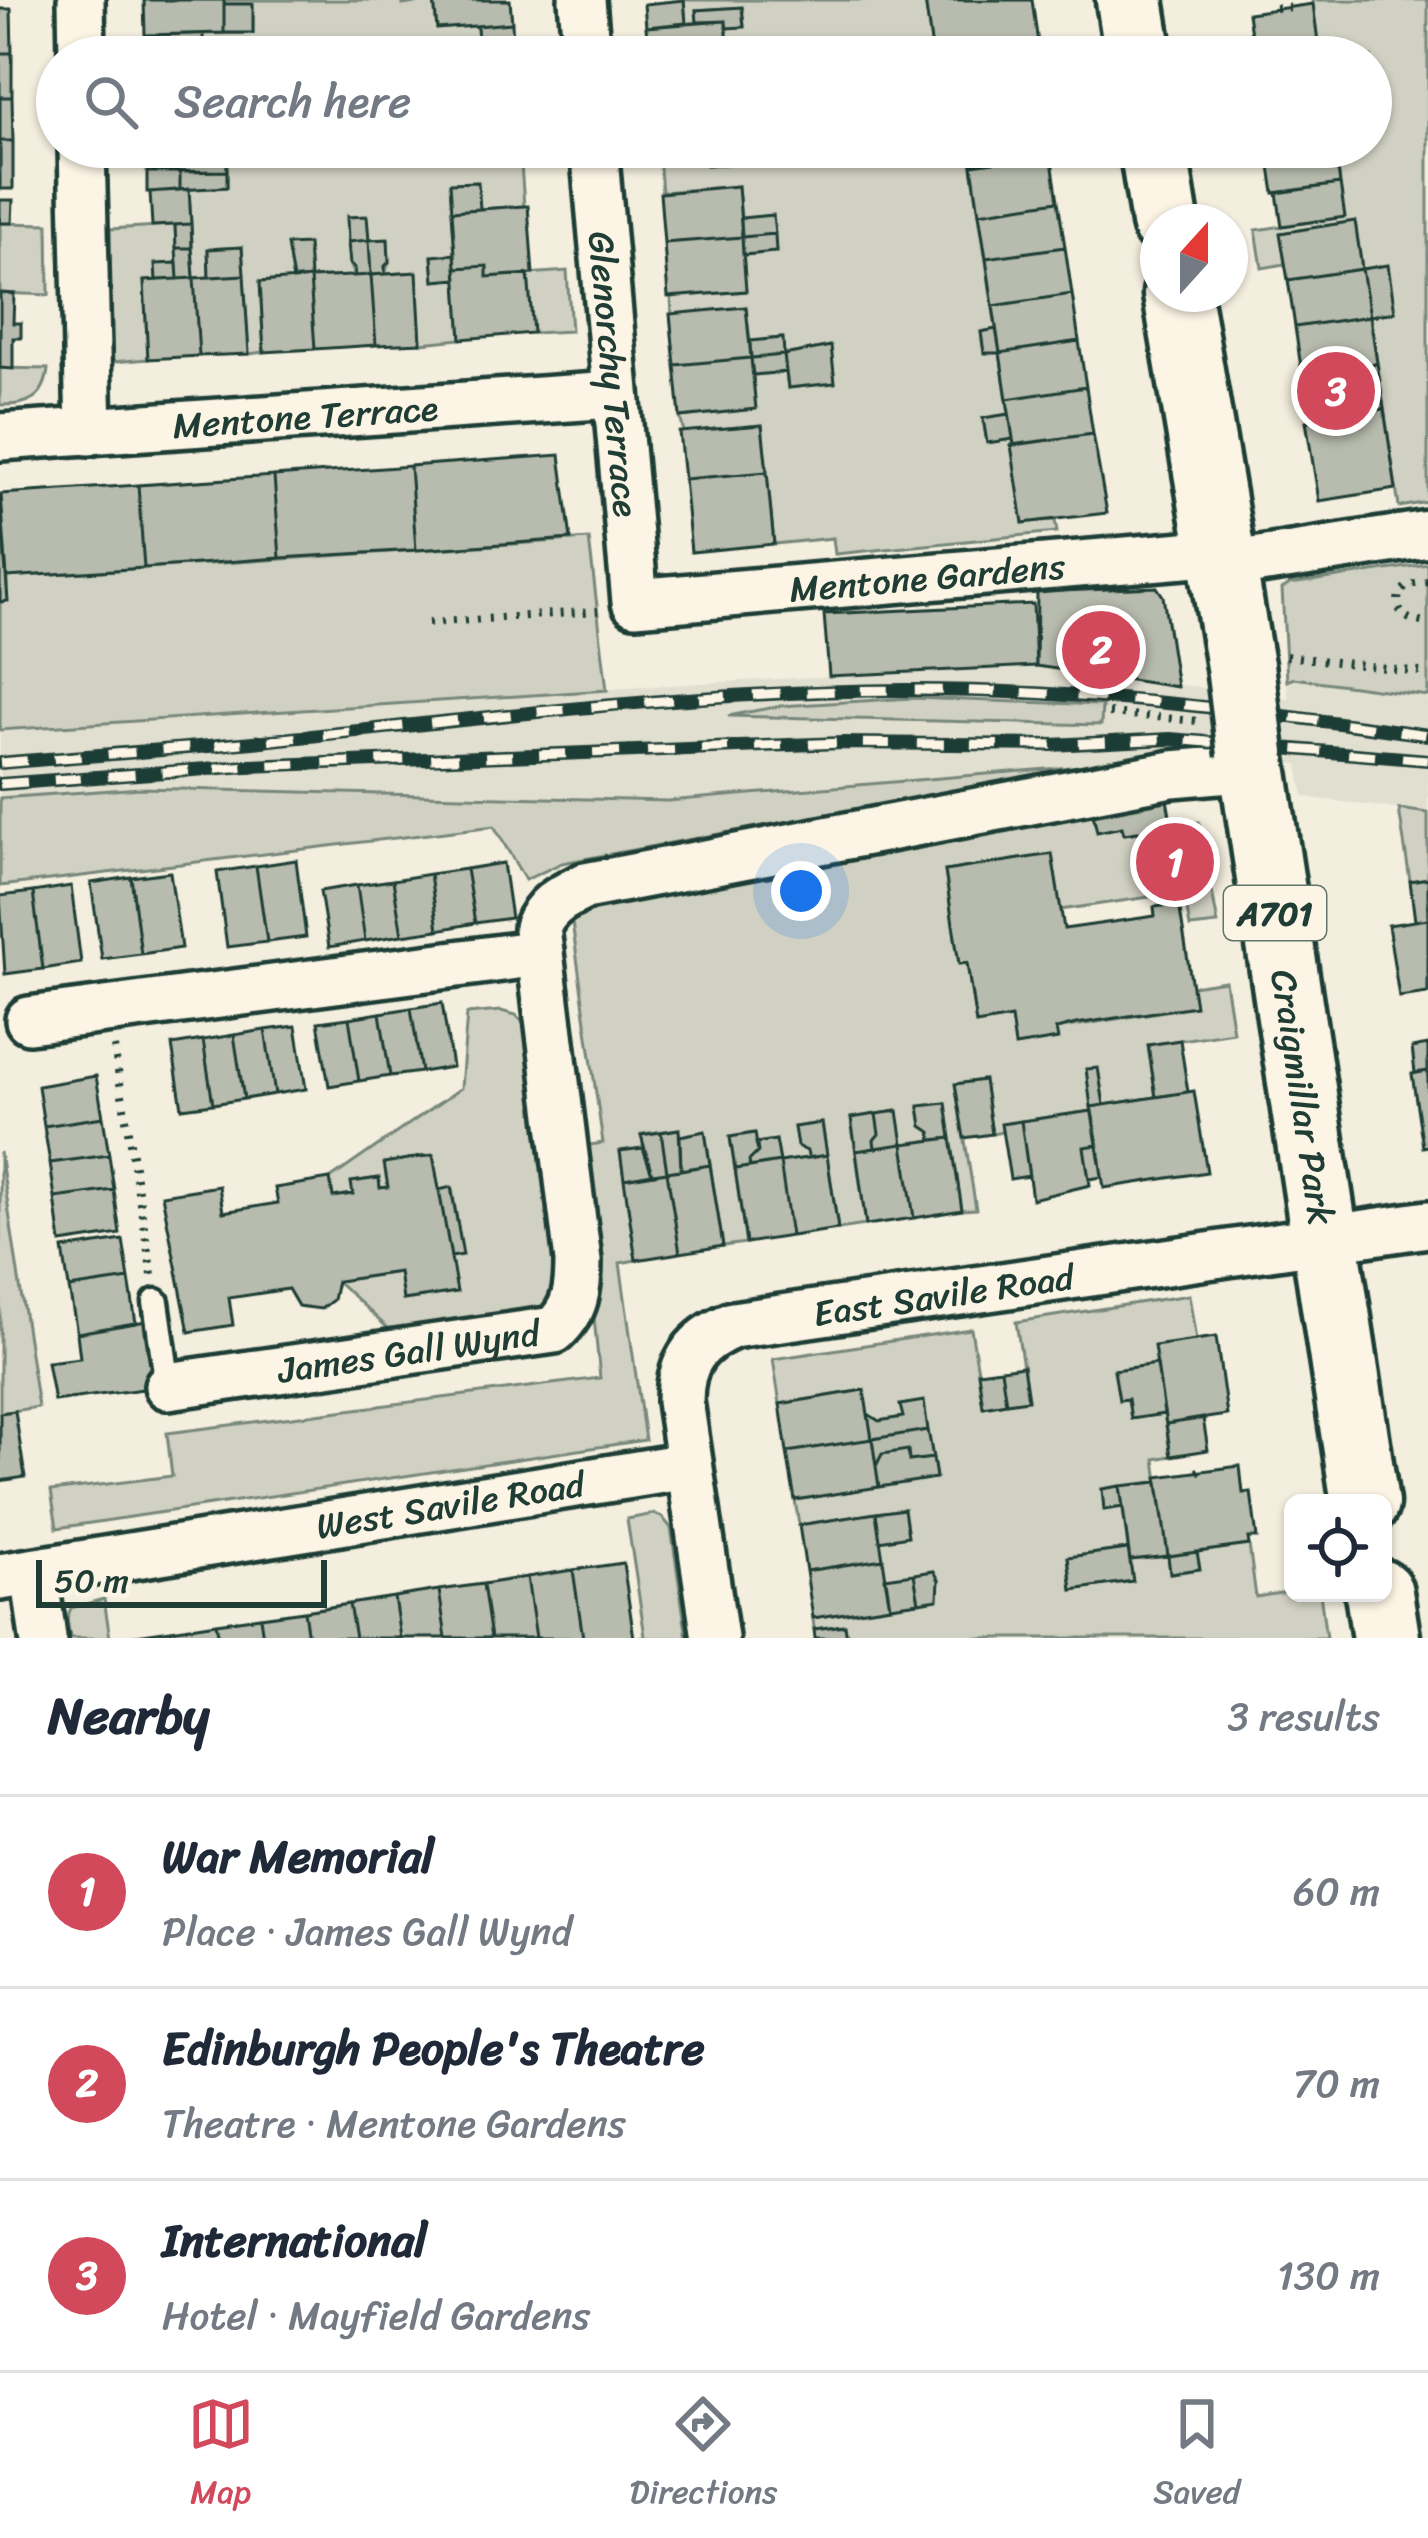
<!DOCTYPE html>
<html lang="en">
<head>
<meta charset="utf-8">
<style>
  :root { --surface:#fff; --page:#f6f6f7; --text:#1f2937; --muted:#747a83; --line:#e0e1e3; --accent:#d1495b }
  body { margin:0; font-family:Sriracha,sans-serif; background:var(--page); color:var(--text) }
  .controls { position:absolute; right:36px; bottom:36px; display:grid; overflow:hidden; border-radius:18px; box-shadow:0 3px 9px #0004 }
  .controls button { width:108px; height:108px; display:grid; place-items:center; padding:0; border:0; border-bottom:3px solid var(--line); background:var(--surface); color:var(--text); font:60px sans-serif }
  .compass { position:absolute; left:1140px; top:204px; width:108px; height:108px; border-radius:50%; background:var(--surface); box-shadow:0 3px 9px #0004; rotate:21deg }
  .scale { position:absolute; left:36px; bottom:30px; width:291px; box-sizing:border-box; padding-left:12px; border:6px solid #1f3d34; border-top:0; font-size:33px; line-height:42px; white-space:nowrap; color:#1f3d34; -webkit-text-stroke:9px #fcf5e5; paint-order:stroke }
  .you { position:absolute; left:801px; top:891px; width:42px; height:42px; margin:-30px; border:9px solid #fff; border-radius:50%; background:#1a73e8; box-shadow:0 0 0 18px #1a73e833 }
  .badge { display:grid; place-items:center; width:78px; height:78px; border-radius:50%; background:var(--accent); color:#fff; font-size:39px; font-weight:700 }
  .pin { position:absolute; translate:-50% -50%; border:6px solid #fff; box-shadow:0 3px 12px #0006 }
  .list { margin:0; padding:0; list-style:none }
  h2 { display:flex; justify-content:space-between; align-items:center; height:156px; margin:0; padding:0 48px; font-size:51px }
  h2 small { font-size:39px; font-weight:400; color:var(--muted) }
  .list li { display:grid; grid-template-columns:78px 1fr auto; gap:36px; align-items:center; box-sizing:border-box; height:192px; padding:0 48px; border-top:3px solid var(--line) }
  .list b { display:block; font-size:45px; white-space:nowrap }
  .list p { margin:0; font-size:39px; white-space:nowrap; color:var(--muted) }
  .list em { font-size:39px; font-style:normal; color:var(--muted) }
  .icon { flex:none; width:66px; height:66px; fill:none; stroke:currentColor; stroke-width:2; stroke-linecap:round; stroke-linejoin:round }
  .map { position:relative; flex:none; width:1428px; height:1638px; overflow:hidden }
  .search { position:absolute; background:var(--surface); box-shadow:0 3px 9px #0004; left:36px; right:36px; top:36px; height:132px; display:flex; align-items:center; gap:30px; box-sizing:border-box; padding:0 42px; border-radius:66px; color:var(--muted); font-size:45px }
  .sheet { height:732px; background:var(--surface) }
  nav { display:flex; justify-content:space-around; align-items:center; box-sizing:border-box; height:168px; border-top:3px solid var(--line); background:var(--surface); font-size:33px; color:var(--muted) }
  nav a { display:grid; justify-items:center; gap:6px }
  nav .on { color:var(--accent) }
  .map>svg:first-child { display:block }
</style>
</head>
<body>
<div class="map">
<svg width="1428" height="1638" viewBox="0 0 1428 1638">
  <rect width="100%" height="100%" fill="#f3eede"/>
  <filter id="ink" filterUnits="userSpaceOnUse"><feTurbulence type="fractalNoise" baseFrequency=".00833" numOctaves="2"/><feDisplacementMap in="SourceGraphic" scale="24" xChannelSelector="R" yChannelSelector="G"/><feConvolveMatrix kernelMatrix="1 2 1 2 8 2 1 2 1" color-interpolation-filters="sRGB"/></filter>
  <g filter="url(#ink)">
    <!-- built -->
    <path fill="#e1dfd0" d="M1036 666 1289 699 1287 681 1294 678 1428 696V813L1304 797 1298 764 1175 754 1094 765 668 801 141 788 0 798V730L701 683Z"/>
    <!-- green -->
    <path fill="#d0d1c2" stroke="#78877b" stroke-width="3" d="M224 0H402L403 5 434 0 437 29 477 26 478 43 400 50V57H178L177 54 203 53V34L253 33V4H224Z
      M684 0H925L933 56 957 53V57H729L726 28 744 26 742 7 696 10 697 22 686 23Z
      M1312 0H1428V502L1399 507 1370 316 1395 312 1362 269 1355 222 1281 233 1285 264 1262 268 1256 230 1344 217 1335 147H1371V57H1320Z
      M227 147H445L446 156 520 150 524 206 480 209 477 182 450 184 455 254 432 256 434 280 457 279 461 339 421 343 416 272 385 274 389 262 388 240H369L348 217 350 264 355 276 310 278 288 245 293 280 260 282 264 352 249 354 242 247 208 249 209 277 194 278 189 189 227 187Z
      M754 147H969L996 329 981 332 984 352 1000 353 1009 414 983 419 987 442 1013 439 1023 522 1055 520 1057 532 835 554 833 538 774 544 762 425 684 432 680 417 755 409 753 375 786 372 788 388 835 382 830 346 784 355 782 338 750 341 746 308 672 315 671 297 746 291 743 255 776 252 773 216 741 218 738 186 662 192 659 156 706 152 708 165 755 162Z
      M0 223 48 224 49 295 0 293Z
      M175 225 177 263 155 265 156 280 144 282 148 359 111 362 110 229Z
      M567 271 571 331 533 333 528 274Z
      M0 368 48 369C45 399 27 406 0 405Z
      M589 539 607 690 0 730V602L7 600V577Z
      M1428 564V696L1294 678 1287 681 1282 589 1290 584Z
      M912 698 1102 705 1101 725 728 716 780 706Z
      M1094 765 562 863 525 880 494 826 0 886V798L141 788 668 801Z
      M1090 799 1122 827 1125 834 1199 822 1218 924 1190 927 1184 892 1060 910 1052 854 945 871 959 963H967L976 1023 1011 1018 1016 1045 1057 1039 1056 1029 1194 1006 1192 986 1225 981 1233 1032 1148 1045 1156 1097 1104 1105 1098 1068 1087 1069 1092 1111 1002 1124V1132L992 1134 983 1080 956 1084 976 1209 962 1210 945 1103 919 1107 922 1125 931 1132 932 1140 903 1144 897 1111 851 1118 866 1225 838 1229 822 1123 794 1127 797 1145 807 1151 809 1158 780 1162 776 1140 756 1143 754 1133 730 1137 746 1243 723 1246 705 1132 680 1136 678 1129 642 1134 643 1148 620 1152 636 1260 620 1263 645 1440 57 1528 51 1491 172 1476 167 1433 600 1378 577 1147 603 1143 570 908Z
      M1399 809 1428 813V878L1410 881Z
      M501 1011 516 1015 527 1027 565 1280 546 1306 392 1332 337 1281 399 1272 404 1300 456 1292 451 1257 462 1254 452 1188 439 1190 433 1156 388 1187 380 1188 378 1178 352 1182 353 1194 333 1197 330 1179 461 1088 467 1014Z
      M0 1152 38 1407 0 1413Z
      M1189 1295 1196 1340 1157 1364 1115 1370 1119 1399H1128L1131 1418 1164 1414 1171 1456 1155 1459 1158 1482 1102 1489 1105 1509 1123 1507 1128 1549 1068 1557 1072 1590 1132 1581 1130 1560 1168 1556 1171 1573 1199 1569 1197 1552 1249 1545 1256 1597 1293 1591 1320 1593 1326 1638H886L885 1632 847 1638 844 1625 814 1629 813 1618 937 1599 939 1580 885 1578 880 1541 904 1509 799 1525 795 1500 936 1477 923 1402 901 1405 903 1417 879 1421 868 1414 863 1390 780 1404 773 1359 971 1329 984 1407 1028 1399 1016 1322Z
      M654 1514 663 1518 671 1528 687 1638H635L645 1636 627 1519Z
      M104 1599 110 1638H70L67 1618 71 1608Z"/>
    <!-- building -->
    <path fill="#b8bcae" stroke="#1f3d34" stroke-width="3" d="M144 0H224V33L145 35Z
      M434 0H510L512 23 437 29Z
      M684 0 686 23 646 27 644 4Z
      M925 0H1032L1038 43 1009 47 1010 55 999 57H957V53L933 57Z
      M224 4H253V33H224Z
      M1313 4 1320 57H1254L1248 13Z
      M742 7 744 27 726 28V21L697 22 696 10Z
      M0 9H11L12 53H0Z
      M726 21 729 57H649L646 27Z
      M512 23 513 41 478 43 477 26Z
      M203 34V53L146 55 145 35Z
      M513 41 515 57H466L465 45Z
      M465 45 466 57H400L399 50Z
      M0 53H12V97H0Z
      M0 97H12L13 141H0Z
      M0 141H13V189H0Z
      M146 147H227V171L147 172Z
      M445 147H521L522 150 445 156Z
      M656 147H736V150L657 156Z
      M736 147H754L755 162 707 165 706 152Z
      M969 147H1050L1051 154 972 165Z
      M1267 147H1335L1340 184 1274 193Z
      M1051 154 1058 201 979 213 972 165Z
      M227 171V187L180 190V172Z
      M147 172H180V190L147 192Z
      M478 182 480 209 452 211 450 183Z
      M1340 184 1345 217 1282 226 1277 193Z
      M738 186 742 237 664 243 660 193Z
      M189 189 191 224 152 226 150 192Z
      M0 200H13L12 223H0Z
      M1058 201 1065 247 986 258 979 213Z
      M524 206H528L533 274 487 277V266L456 268 452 211Z
      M773 215 775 234 742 237 741 218Z
      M367 216 369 240 348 242 347 217Z
      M1355 221 1362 269 1288 280 1280 233Z
      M191 224 192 248H176L175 225Z
      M775 234 776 252 743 255 742 237Z
      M742 237 746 291 668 297 664 243Z
      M388 239 389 262 385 266V274L371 275 369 240Z
      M369 240 371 275 355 276V268L350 264 348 242Z
      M308 244 310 278 293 280 287 245Z
      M242 247 244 275 209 277 208 249Z
      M1065 247 1072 294 993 306 986 258Z
      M176 248H192L194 278 178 279Z
      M455 254 457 279 434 281 432 256Z
      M177 263 178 279 156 280 155 264Z
      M1388 265 1395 312 1370 316 1362 269Z
      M487 266V277L528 274 533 333 461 339 456 268Z
      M1362 269 1370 316 1295 327 1288 280Z
      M417 272 421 343 376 345 371 275Z
      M244 275 249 354 199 356 194 278Z
      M371 275 376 345 315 349 310 278Z
      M194 278 199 356 148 359 144 281Z
      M310 278 315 349 264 352 260 282Z
      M0 293 14 294 13 323H21V338H13V369L0 368Z
      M1072 294 1079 341 1000 353 993 306Z
      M746 307 751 358 675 365 670 314Z
      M1370 316 1377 363 1302 374 1295 327Z
      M996 329 1000 353H984L981 332Z
      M783 338 784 355 751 358 750 341Z
      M1079 341 1086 387 1007 399 1000 353Z
      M831 346 835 383 788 388 784 355Z
      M784 355 786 372 753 375 751 358Z
      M751 358 756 409 680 417 675 365Z
      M1377 363 1384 409 1309 421 1302 374Z
      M1086 387 1093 434 1014 445 1007 399Z
      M1384 409 1396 489 1319 501 1306 421Z
      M1009 414 1013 439 987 443 983 418Z
      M762 425 767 472 684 479 679 432Z
      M1093 434 1107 513 1023 523 1011 445Z
      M560 455 571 539 416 550 410 466Z
      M410 466 416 550 280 558 274 476Z
      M767 472 774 544 691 552 684 479Z
      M274 476 280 558 144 568 138 485Z
      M138 485 144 568 7 577 1 494Z
      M0 494 8 601 0 602Z
      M1157 587 1163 596 1177 687 1036 666 1037 592Z
      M1033 604 1036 666 829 676 824 614Z
      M1166 794 1172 827 1124 834 1122 827 1097 832 1090 799Z
      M1052 854 1064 929 1155 916 1154 907 1179 904 1195 1006 1076 1024 1056 1029 1058 1039 1015 1046 1011 1018 976 1024 967 963 959 964 945 871Z
      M296 860 306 937 267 942 256 866Z
      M503 863 511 918 475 923 466 869Z
      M256 866 267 942 227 947 217 872Z
      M466 869 475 923 438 930 430 874Z
      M170 872 181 948 141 954 131 877Z
      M430 874 438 930 402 935 393 880Z
      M131 877 141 954 102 959 91 883Z
      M1428 878V919L1415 921 1410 881Z
      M393 880 402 935 365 941 357 885Z
      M357 885 365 941 329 947 320 891Z
      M71 886 81 963 43 969 33 892Z
      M33 892 43 969 5 974 0 896Z
      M1428 919V993L1399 997 1388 925Z
      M442 1003 452 1067 421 1072 411 1008Z
      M411 1008 421 1072 390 1076 380 1013Z
      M380 1013 390 1076 359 1081 349 1018Z
      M349 1018 359 1081 329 1086 318 1022Z
      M296 1026 306 1089 275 1094 265 1030Z
      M265 1030 275 1094 244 1099 234 1035Z
      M234 1035 244 1099 213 1104 203 1040Z
      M203 1040 213 1104 182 1108 172 1045Z
      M1180 1040 1188 1092 1156 1097 1148 1045Z
      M1428 1045V1071L1415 1073 1412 1048Z
      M1098 1068 1104 1105 1091 1107 1086 1069Z
      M1428 1071V1146L1423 1147 1412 1074Z
      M96 1076 103 1117 44 1126 38 1086Z
      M984 1080 992 1134 964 1138 955 1084Z
      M1194 1091 1207 1172 1104 1188 1091 1107Z
      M946 1103 951 1138 932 1140 931 1132 922 1126 919 1106Z
      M898 1111 903 1144 875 1148 874 1140 879 1134 876 1114Z
      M1092 1111 1098 1145 1084 1147 1090 1185 1032 1199 1021 1121Z
      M876 1114 879 1134 874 1140 875 1148 856 1151 851 1118Z
      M103 1117 109 1155 50 1163 44 1126Z
      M1021 1121 1029 1176 1010 1179 1001 1124Z
      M822 1123 827 1155 809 1158 807 1151 797 1146 794 1127Z
      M679 1129 681 1170 667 1172 661 1132Z
      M705 1131 710 1165 681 1170 680 1136Z
      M661 1132 667 1172 652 1174 641 1135Z
      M755 1133 758 1152 749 1161 750 1167 735 1169 730 1137Z
      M951 1138 962 1210 914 1218 903 1144Z
      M776 1140 780 1162 750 1167 749 1161 758 1152 756 1143Z
      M903 1144 914 1218 866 1225 856 1151Z
      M1098 1145 1102 1177 1089 1179 1084 1147Z
      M643 1148 652 1174 624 1179 620 1151Z
      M109 1155 114 1190 55 1198 50 1163Z
      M433 1155 457 1292 403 1300 399 1272 337 1281 333 1300 321 1309 298 1306 288 1289 229 1298 233 1325 189 1332 162 1195 219 1186 223 1212 278 1203 275 1188 330 1179 333 1197 353 1194 351 1182 379 1178 380 1188 388 1187 384 1163Z
      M827 1155 838 1229 791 1236 780 1162Z
      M780 1162 791 1236 746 1243 735 1169Z
      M710 1165 723 1246 680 1253 667 1172Z
      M667 1172 680 1253 636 1260 624 1179Z
      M451 1187 463 1255 451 1257 439 1190Z
      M114 1190 120 1234 61 1243 55 1198Z
      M123 1240 129 1279 69 1288 63 1249Z
      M129 1279 136 1323 77 1333 69 1288Z
      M146 1321 158 1387 54 1401 47 1362 80 1358 77 1333Z
      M1216 1337 1227 1415 1166 1424 1154 1346Z
      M1157 1364 1164 1414 1131 1419 1128 1399 1119 1400 1114 1370Z
      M1023 1366 1028 1400 1006 1403 1001 1369Z
      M1001 1369 1006 1403 983 1407 978 1372Z
      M864 1390 872 1439 787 1452 780 1404Z
      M924 1401 928 1430 872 1439 868 1414 879 1421 903 1417 900 1405Z
      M15 1411 25 1477 0 1481V1413Z
      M1203 1418 1208 1450 1171 1456 1166 1424Z
      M928 1430 933 1458 909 1461 908 1450 882 1454 876 1466 872 1439Z
      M872 1439 879 1487 795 1500 787 1452Z
      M908 1450 909 1461 933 1458 936 1478 879 1487 876 1466 882 1454Z
      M1240 1466 1243 1493 1251 1492 1257 1538H1248L1249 1545 1168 1556 1157 1477Z
      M1158 1482 1168 1556 1130 1560 1120 1486Z
      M1120 1486 1123 1507 1104 1510 1102 1489Z
      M904 1509 908 1536 880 1541 876 1513Z
      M876 1513 883 1559 806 1571 799 1525Z
      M1128 1549 1133 1581 1072 1590 1068 1557Z
      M1197 1552 1200 1569 1170 1573 1168 1556Z
      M883 1559 890 1606 813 1618 806 1571Z
      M623 1563 634 1638H583L573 1570Z
      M573 1570 583 1638H536L527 1577Z
      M934 1571 939 1580 938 1599 919 1602 914 1574Z
      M914 1574 919 1602 890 1606 885 1578Z
      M527 1577 536 1638H491L483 1584Z
      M483 1584 491 1638H446L439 1590Z
      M439 1590 446 1638H400L394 1597Z
      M394 1597 400 1638H355L349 1604Z
      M349 1604 355 1638H308L304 1611Z
      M304 1611 308 1638H263L260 1617Z
      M260 1617 263 1638H219L216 1623Z
      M216 1623 219 1638H172L171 1630Z
      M845 1625 847 1638H815L814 1629Z
      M171 1630 172 1638 122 1637Z"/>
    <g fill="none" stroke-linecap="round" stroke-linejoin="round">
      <!-- lane casing -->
      <g stroke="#1f3d34" stroke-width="33">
        <path id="lane" d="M156 1302 168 1386"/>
      </g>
      <!-- street casing -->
      <g stroke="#1f3d34" stroke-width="54">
        <g id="street">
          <path d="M81 0 82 57"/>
          <path d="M582 0 587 57"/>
          <path d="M82 147 89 432"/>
          <path id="s1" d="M594 147 635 602 1219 552"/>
          <path id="s2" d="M0 437 613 395"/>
          <path d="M1221 566 1428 534"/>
          <path d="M29 1020 540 953"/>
          <path id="s3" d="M168 1386 554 1330C576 1310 578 1289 578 1261L537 928C546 904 563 897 585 886L1172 774 1253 767"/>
          <path d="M34 1572 43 1638"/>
          <path id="s4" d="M0 1577 687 1466"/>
          <path id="s5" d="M715 1638 680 1401C680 1360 697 1340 733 1325L1428 1224"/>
        </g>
      </g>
      <!-- primary casing -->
      <g stroke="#1f3d34" stroke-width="75">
        <g id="primary">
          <path d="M1130 0 1139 57"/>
          <path d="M1153 147 1165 222"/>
          <path d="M1177 294 1240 666"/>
          <path id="s6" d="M1251 753 1365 1503"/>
          <path d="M1379 1593 1386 1638"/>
        </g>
      </g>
      <!-- path -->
      <path stroke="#1f3d34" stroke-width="8" stroke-dasharray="3 9" stroke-linecap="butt" d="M1275 8 1296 7
        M1428 582 1409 585 1399 593C1395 616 1407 620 1428 623
        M428 623 598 611
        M1286 656 1428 673
        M1109 713 1198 721
        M114 1047 152 1275
        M1197 1472 1203 1468"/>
      <!-- lane -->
      <use href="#lane" stroke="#fcf5e5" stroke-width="24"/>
      <!-- street -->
      <use href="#street" stroke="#fcf5e5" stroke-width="45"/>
      <!-- primary -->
      <use href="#primary" stroke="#fcf5e5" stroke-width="66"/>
      <!-- rail casing -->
      <g stroke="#1f3d34" stroke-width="14">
        <path id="rail" d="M0 763C84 756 169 750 253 742 470 720 686 691 904 690 1079 689 1255 711 1428 735
          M0 784 248 766 842 743 1051 745 1170 739 1428 760"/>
      </g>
      <!-- rail -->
      <use href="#rail" stroke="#fcf5e5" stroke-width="9" stroke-dasharray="27" stroke-linecap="butt"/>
      <!-- primary-bridge casing -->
      <g stroke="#1f3d34" stroke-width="75" stroke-linecap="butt">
        <path id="primary-bridge" d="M1240 666 1251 753"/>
      </g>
      <!-- primary-bridge -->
      <use href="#primary-bridge" stroke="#fcf5e5" stroke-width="66"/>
    </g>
  </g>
  <g text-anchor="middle" stroke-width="9" stroke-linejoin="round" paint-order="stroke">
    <!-- shield labels -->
    <rect fill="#fcf5e5" stroke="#617469" stroke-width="3" x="1224" y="886" width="102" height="54" rx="9"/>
    <g font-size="33" font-weight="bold" fill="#1f3d34">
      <text x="1275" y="925">A701</text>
    </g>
    <!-- street labels -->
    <g font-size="36" fill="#1f3d34" stroke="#fcf5e5">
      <text dy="13" stroke="none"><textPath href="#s1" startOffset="228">Glenorchy Terrace</textPath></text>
      <text dy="13" stroke="none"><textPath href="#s2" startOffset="306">Mentone Terrace</textPath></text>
      <text dy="13" stroke="none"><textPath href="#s1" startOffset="750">Mentone Gardens</textPath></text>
      <text dy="13" stroke="none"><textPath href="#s6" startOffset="348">Craigmillar Park</textPath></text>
      <text dy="13" stroke="none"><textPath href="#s5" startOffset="552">East Savile Road</textPath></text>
      <text dy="13" stroke="none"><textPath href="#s3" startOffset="243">James Gall Wynd</textPath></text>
      <text dy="13" stroke="none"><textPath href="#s4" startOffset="456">West Savile Road</textPath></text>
    </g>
  </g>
</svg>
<div class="controls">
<button><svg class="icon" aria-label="locate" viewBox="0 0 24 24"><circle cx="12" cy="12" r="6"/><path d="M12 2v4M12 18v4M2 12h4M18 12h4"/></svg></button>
</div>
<svg class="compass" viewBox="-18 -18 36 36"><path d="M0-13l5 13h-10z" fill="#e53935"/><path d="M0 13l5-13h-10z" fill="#747a83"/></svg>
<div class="scale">50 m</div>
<div class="you"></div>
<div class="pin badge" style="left:1175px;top:862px">1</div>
<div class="pin badge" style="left:1101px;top:650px">2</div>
<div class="pin badge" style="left:1336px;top:391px">3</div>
<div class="search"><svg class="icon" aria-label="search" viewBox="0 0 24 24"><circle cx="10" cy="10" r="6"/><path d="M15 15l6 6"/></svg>Search here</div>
</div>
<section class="sheet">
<h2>Nearby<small>3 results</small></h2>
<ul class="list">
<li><span class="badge">1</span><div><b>War Memorial</b><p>Place · James Gall Wynd</p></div><em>60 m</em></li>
<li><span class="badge">2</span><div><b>Edinburgh People's Theatre</b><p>Theatre · Mentone Gardens</p></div><em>70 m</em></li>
<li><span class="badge">3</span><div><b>International</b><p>Hotel · Mayfield Gardens</p></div><em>130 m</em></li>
</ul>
</section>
<nav>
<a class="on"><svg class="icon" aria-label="map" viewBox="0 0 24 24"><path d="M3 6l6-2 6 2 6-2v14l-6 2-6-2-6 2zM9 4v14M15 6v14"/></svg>Map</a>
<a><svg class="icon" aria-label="directions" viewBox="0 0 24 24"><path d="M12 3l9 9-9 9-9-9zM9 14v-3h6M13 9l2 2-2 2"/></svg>Directions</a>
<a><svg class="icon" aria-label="saved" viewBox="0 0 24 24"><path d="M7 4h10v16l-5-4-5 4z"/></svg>Saved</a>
</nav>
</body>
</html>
